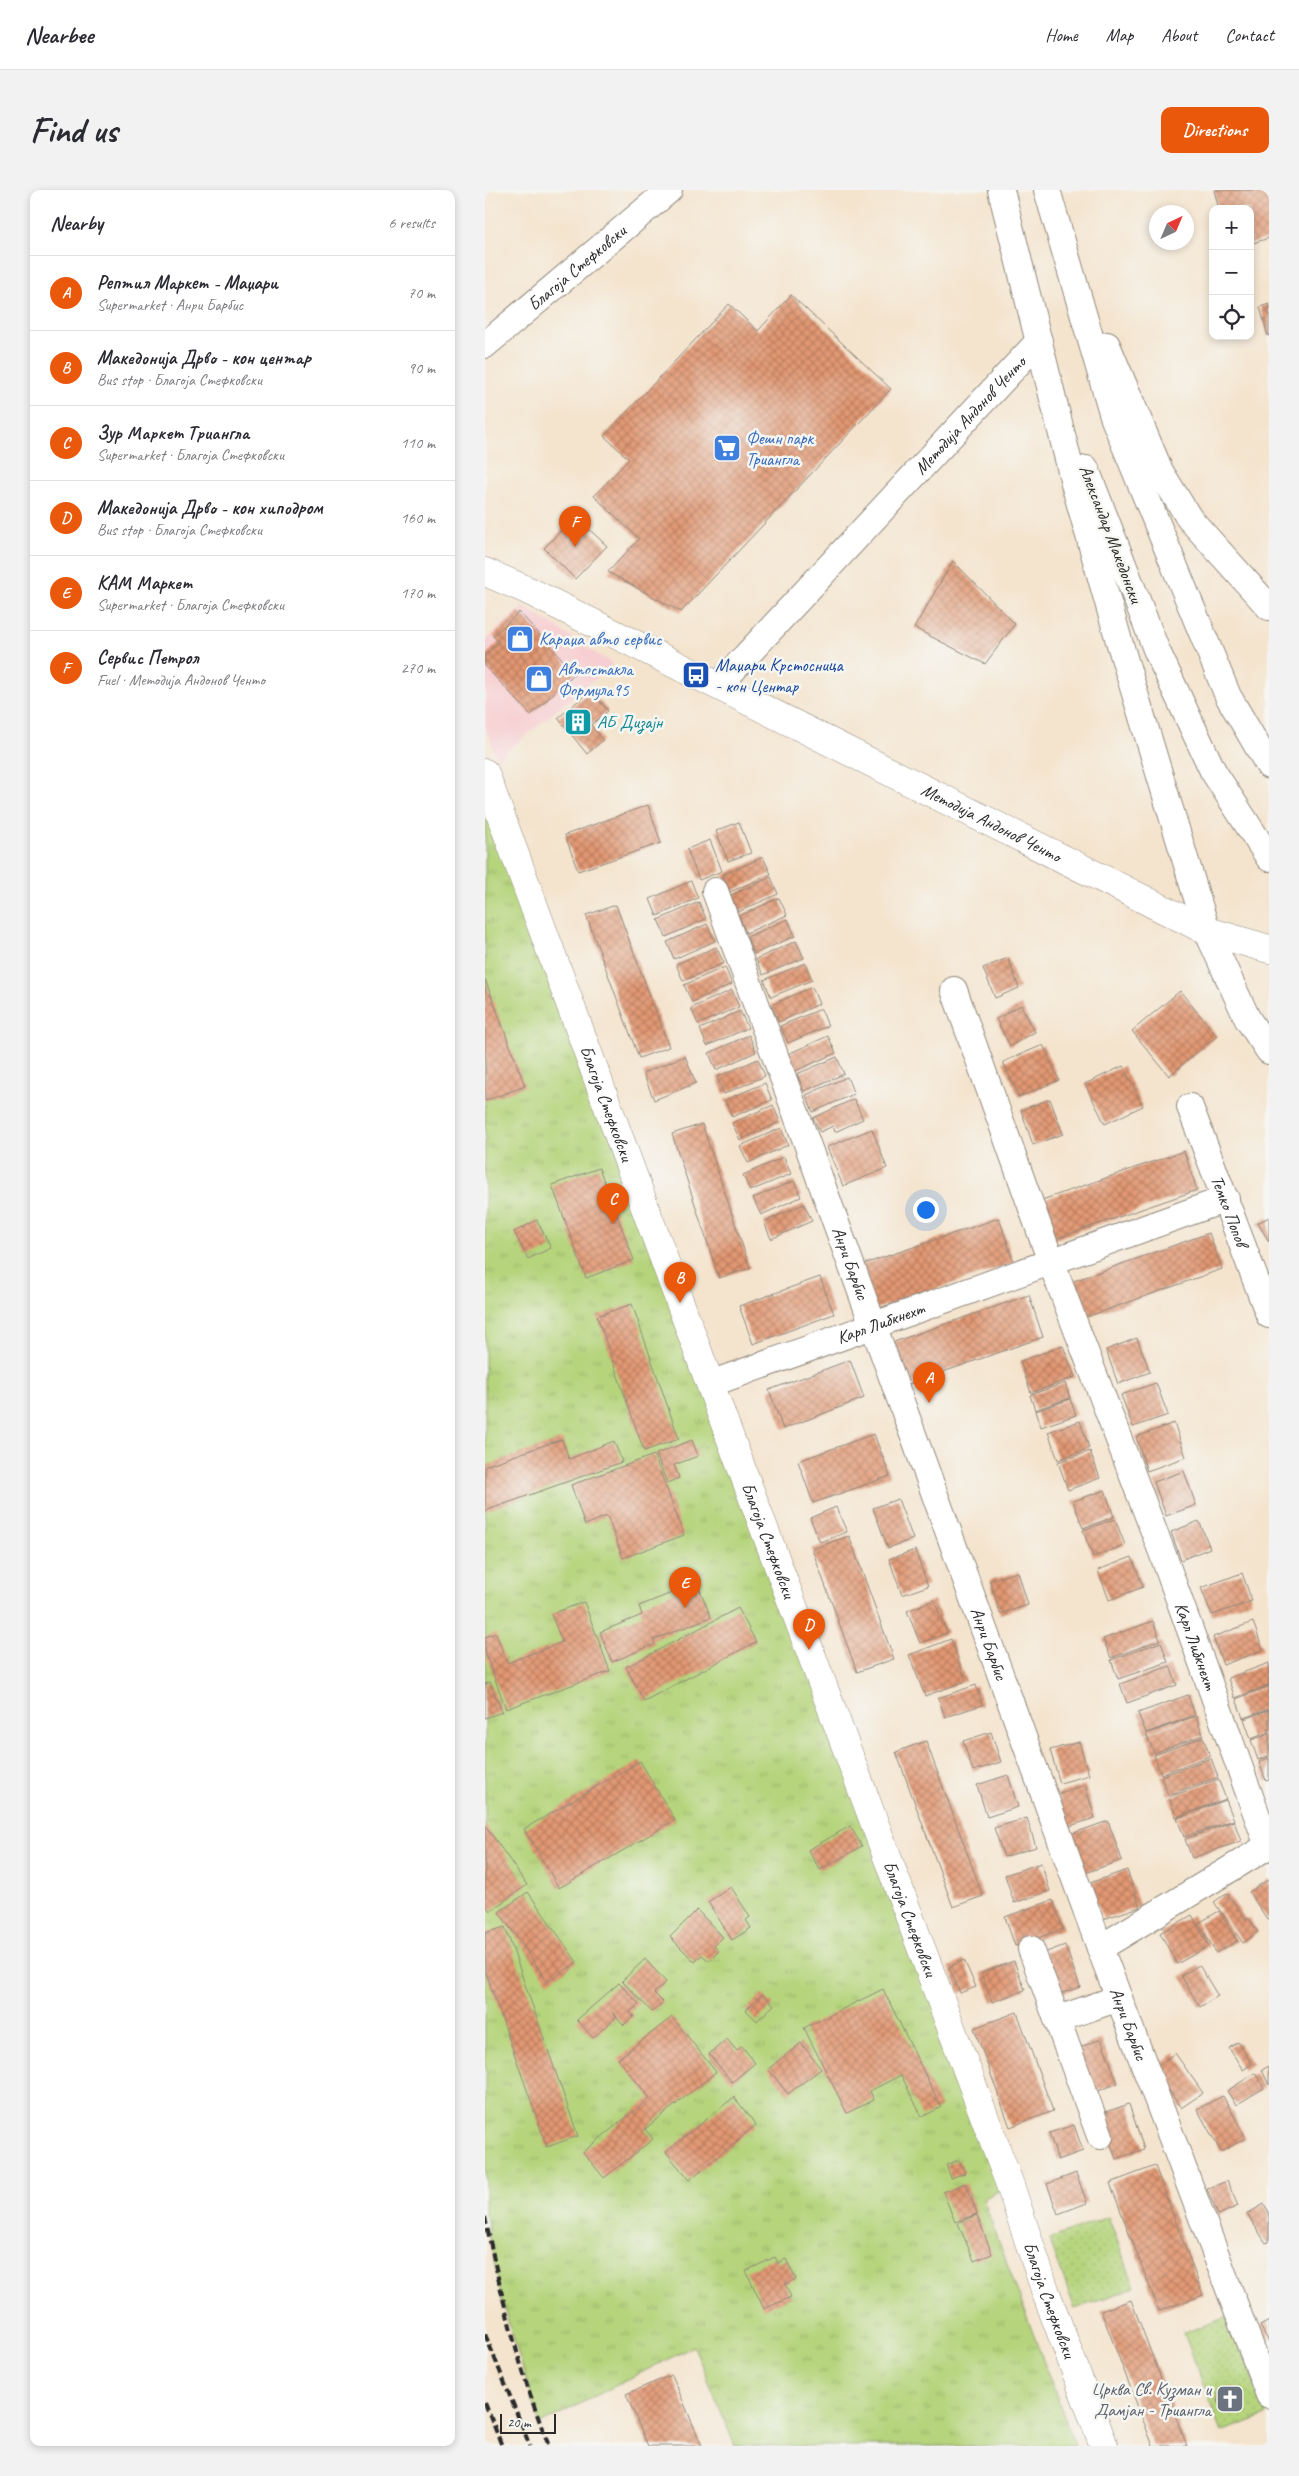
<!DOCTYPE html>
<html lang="en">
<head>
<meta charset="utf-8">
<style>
  :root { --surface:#fff; --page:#f2f2f3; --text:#2b2b33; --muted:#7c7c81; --line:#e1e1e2; --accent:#ea580c }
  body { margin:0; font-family:Caveat,sans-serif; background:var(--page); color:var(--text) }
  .controls { position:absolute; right:15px; top:15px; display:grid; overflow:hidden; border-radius:10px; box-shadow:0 2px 8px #0003 }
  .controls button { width:45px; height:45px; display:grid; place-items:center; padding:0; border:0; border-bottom:1px solid var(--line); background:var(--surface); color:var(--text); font:25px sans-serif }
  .compass { position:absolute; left:664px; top:15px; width:45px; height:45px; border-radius:50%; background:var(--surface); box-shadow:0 2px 8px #0003; rotate:44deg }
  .scale { position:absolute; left:15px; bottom:12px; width:56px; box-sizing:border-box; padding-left:5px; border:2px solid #2b2b2b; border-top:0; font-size:14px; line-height:18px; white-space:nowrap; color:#2b2b2b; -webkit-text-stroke:4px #f6f6f2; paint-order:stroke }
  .you { position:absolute; left:440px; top:1019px; width:18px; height:18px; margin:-12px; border:4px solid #fff; border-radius:50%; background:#1a73e8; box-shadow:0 0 0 8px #1a73e833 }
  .badge { display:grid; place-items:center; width:32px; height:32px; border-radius:50%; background:var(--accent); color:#fff; font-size:16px; font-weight:700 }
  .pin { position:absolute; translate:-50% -41px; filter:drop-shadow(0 1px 2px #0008) }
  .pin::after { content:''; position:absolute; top:26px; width:18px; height:15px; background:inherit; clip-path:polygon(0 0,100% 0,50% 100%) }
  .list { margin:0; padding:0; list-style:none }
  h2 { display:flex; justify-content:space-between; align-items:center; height:65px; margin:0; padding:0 20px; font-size:21px }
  h2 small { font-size:16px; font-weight:400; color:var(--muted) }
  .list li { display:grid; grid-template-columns:32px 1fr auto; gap:15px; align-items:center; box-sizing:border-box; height:75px; padding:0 20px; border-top:1px solid var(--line) }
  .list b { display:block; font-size:19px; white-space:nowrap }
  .list p { margin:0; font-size:16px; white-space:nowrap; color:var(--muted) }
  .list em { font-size:16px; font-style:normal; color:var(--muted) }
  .icon { flex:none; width:28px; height:28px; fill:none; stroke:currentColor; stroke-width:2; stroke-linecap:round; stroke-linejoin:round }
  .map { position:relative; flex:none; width:784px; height:2256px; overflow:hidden; border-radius:10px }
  header { display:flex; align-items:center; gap:30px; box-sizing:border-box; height:70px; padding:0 25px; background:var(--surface); border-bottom:1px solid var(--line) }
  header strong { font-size:24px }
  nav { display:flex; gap:28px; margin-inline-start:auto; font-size:18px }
  .intro { display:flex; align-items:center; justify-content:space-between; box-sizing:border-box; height:120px; padding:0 30px }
  h1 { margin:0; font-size:35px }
  .button { padding:12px 22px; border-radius:10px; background:var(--accent); color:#fff; font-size:18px; font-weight:700 }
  main { display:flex; gap:30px; padding:0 30px }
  aside { flex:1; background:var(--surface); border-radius:10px; box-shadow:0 2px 8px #0003 }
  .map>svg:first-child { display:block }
</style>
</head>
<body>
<header>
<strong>Nearbee</strong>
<nav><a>Home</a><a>Map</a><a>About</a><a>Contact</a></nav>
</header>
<div class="intro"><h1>Find us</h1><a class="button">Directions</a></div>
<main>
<aside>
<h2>Nearby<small>6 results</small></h2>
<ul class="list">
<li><span class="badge">A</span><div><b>Рептил Маркет - Маџари</b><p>Supermarket · Анри Барбис</p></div><em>70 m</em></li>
<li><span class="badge">B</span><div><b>Македонија Дрво - кон центар</b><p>Bus stop · Благоја Стефковски</p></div><em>90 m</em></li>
<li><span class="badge">C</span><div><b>Зур Маркет Триангла</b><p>Supermarket · Благоја Стефковски</p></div><em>110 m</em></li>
<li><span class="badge">D</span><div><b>Македонија Дрво - кон хиподром</b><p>Bus stop · Благоја Стефковски</p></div><em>160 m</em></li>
<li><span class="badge">E</span><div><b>КАМ Маркет</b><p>Supermarket · Благоја Стефковски</p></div><em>170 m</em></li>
<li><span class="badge">F</span><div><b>Сервис Петрол</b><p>Fuel · Методија Андонов Ченто</p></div><em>270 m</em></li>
</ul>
</aside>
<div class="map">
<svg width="784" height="2256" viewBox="0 0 784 2256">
  <defs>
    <pattern id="grass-tufts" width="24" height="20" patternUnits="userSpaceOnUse" patternTransform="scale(1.25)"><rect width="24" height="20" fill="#b5d47c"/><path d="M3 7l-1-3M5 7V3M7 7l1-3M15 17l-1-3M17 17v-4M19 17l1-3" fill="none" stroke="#9cb66b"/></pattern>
    <pattern id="park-dots" width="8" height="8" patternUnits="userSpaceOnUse" patternTransform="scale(1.25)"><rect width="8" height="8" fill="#b5d47c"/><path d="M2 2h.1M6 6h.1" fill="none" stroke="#9cb66b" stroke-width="1.8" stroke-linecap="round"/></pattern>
    <pattern id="building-cross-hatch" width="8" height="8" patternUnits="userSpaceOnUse" patternTransform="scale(1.25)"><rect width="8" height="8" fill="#e29873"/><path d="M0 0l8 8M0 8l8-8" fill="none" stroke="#b77c5f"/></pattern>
  </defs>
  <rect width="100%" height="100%" fill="#f6f6f2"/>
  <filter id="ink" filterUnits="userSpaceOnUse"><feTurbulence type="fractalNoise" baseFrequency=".02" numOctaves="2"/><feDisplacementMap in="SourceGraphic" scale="10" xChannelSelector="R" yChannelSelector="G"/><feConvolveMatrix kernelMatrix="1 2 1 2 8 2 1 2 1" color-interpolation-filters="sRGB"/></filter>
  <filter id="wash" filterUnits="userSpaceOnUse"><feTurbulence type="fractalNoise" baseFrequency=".0096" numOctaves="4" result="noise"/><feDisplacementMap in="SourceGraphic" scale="20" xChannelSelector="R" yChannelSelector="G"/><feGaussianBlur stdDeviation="1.12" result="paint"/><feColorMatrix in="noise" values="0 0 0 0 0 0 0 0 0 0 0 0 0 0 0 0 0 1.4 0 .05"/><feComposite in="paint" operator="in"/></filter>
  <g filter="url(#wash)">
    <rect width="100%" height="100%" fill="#f4e4ce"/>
    <!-- built -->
    <path fill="#f7cfd2" d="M38 416 128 474 12 569 0 536V451Z"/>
    <!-- grass -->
    <path fill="url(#grass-tufts)" stroke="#708054" d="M0 602 525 1995 498 2009 590 2256H250L209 2156 55 2234 17 2112 0 2025Z"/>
    <!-- park -->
    <path fill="url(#park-dots)" stroke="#708054" d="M623 2027 650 2097 590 2119 564 2049Z
      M745 2126 782 2225 736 2242 699 2143Z"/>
    <g id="blocks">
      <!-- building -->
      <path fill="url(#building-cross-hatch)" d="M729 0H784V48L765 54V19H734Z
        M306 105 406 199 196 422 123 382 154 349 109 306 144 269 119 246 244 114 273 141Z
        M784 114V146H783L775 117Z
        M90 326 122 356 90 389 59 358Z
        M468 371 530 434 500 474 429 438Z
        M34 422 90 483 46 525 0 476V466L14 452 8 446Z
        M106 500 123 521 106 535 118 550 102 564 73 528Z
        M163 615 176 653 93 681 80 645Z
        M254 632 266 663 243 671 231 641Z
        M225 650 237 681 214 690 202 659Z
        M278 667 286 684 245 702 238 685Z
        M286 687 293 704 253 722 246 705Z
        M206 691 213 708 172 726 165 709Z
        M294 708 302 725 261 743 254 726Z
        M214 712 221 729 181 747 173 730Z
        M131 715 184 857 154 868 101 725Z
        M303 729 310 746 269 764 262 747Z
        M222 734 230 751 189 769 182 752Z
        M311 751 319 768 278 785 271 769Z
        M231 757 239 773 198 791 191 774Z
        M523 768 534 798 510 808 498 778Z
        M320 773 327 790 286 807 279 790Z
        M240 777 247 794 207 812 199 795Z
        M0 789 40 896 0 911Z
        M327 797 334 814 294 832 286 815Z
        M247 800 254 817 213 834 206 818Z
        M695 801 732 846 684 886 647 841Z
        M536 815 550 842 525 856 511 829Z
        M336 819 343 836 303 853 295 836Z
        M255 821 263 838 222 856 215 839Z
        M264 845 271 862 231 880 224 863Z
        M343 846 351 863 310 881 303 864Z
        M558 855 574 890 534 907 518 872Z
        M200 866 211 893 169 910 158 883Z
        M352 867 359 884 319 901 312 884Z
        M273 869 280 886 239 904 232 887Z
        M638 876 658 916 620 934 600 894Z
        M362 887 369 904 328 922 321 905Z
        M280 893 287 910 247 927 240 910Z
        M369 909 378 929 350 942 348 936 335 942 328 928Z
        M565 909 578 944 548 955 536 920Z
        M288 915 295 932 255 950 247 933Z
        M217 934 265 1078 234 1088 187 944Z
        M296 938 303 955 263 973 255 956Z
        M387 939 402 978 358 996 342 957Z
        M699 961 712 1000 567 1050 554 1011Z
        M299 967 306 984 265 1001 258 985Z
        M114 978 149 1070 101 1088 67 995Z
        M309 991 316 1007 276 1025 268 1008Z
        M319 1014 327 1031 286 1049 279 1032Z
        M784 1027V1052L773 1033Z
        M514 1028 529 1073 391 1119 376 1075Z
        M52 1030 66 1058 43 1069 29 1042Z
        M724 1043 737 1079 596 1129 583 1093Z
        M335 1087 349 1124 268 1154 254 1116Z
        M544 1105 558 1147 418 1196 403 1154Z
        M147 1114 194 1249 159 1261 112 1126Z
        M652 1148 665 1182 633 1194 621 1160Z
        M578 1156 590 1187 546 1203 535 1171Z
        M365 1170 379 1208 298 1239 284 1200Z
        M580 1193 585 1208 550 1220 545 1205Z
        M671 1193 683 1225 648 1237 636 1205Z
        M585 1209 591 1225 556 1237 551 1221Z
        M595 1231 604 1258 573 1270 563 1242Z
        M689 1233 701 1267 662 1281 651 1247Z
        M389 1244 405 1286 328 1313 313 1271Z
        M77 1249 84 1269 129 1251 137 1272 0 1321V1276Z
        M207 1250 213 1266 189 1275 194 1288 182 1293 171 1264Z
        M605 1261 615 1288 583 1300 573 1272Z
        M169 1265 199 1345 138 1368 122 1326 100 1335 86 1295Z
        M699 1281 711 1315 681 1326 669 1292Z
        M620 1300 629 1327 598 1338 588 1311Z
        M413 1309 428 1349 403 1358 388 1318Z
        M351 1317 362 1342 335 1352 325 1328Z
        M630 1329 640 1355 608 1367 598 1340Z
        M714 1331 725 1358 696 1370 686 1342Z
        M364 1346 409 1469 372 1482 327 1359Z
        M430 1360 443 1396 417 1405 404 1369Z
        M647 1367 658 1397 624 1410 613 1380Z
        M533 1382 543 1415 515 1424 505 1390Z
        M757 1383 767 1411 727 1425 716 1398Z
        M212 1393 226 1427 168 1450 170 1454 127 1472 115 1442 157 1425 154 1416Z
        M449 1410 462 1443 435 1453 422 1421Z
        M99 1412 125 1481 21 1519 0 1462V1447L11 1443 22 1473 77 1452 66 1424Z
        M253 1418 271 1452 159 1511 141 1477Z
        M668 1431 675 1450 626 1468 618 1449Z
        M768 1432 778 1460 738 1475 728 1447Z
        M466 1449 481 1491 440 1506 424 1465Z
        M676 1452 683 1472 633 1489 626 1470Z
        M784 1473V1495L750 1508 743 1488Z
        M685 1476 692 1495 642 1513 635 1494Z
        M5 1492 17 1522 0 1528V1494Z
        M491 1495 497 1515 460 1527 453 1508Z
        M784 1496V1519L758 1528 751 1509Z
        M703 1505 710 1525 661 1543 653 1523Z
        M784 1520V1542L766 1549 759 1529Z
        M711 1526 718 1545 669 1563 661 1544Z
        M506 1542 516 1572 488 1581 478 1551Z
        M784 1544V1566L773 1570 766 1550Z
        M718 1547 725 1566 676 1584 669 1565Z
        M441 1551 498 1706 468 1717 411 1562Z
        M594 1552 604 1585 575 1593 565 1560Z
        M726 1568 733 1587 683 1605 676 1586Z
        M784 1568V1590L781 1591 774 1572Z
        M155 1571 190 1630 74 1698 39 1639Z
        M523 1585 533 1617 502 1627 492 1595Z
        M733 1589 741 1609 691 1627 684 1607Z
        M600 1595 610 1628 582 1637 572 1604Z
        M741 1610 749 1630 699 1647 692 1628Z
        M542 1628 551 1657 519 1667 509 1638Z
        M623 1631 637 1670 597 1684 583 1645Z
        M749 1631 756 1651 707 1668 700 1649Z
        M0 1635 42 1695 5 1721 0 1714Z
        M365 1636 377 1656 335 1680 323 1660Z
        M556 1673 565 1701 529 1713 520 1685Z
        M642 1680 655 1717 618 1729 605 1693Z
        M784 1689V1728L782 1729 764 1702Z
        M246 1697 265 1727 261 1730 266 1738 247 1750 223 1712Z
        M43 1702 92 1772 63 1792 14 1722Z
        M742 1703 761 1730 764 1728 773 1742 758 1753 729 1712Z
        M568 1710 578 1739 530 1756 520 1727Z
        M212 1720 238 1747 229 1756 234 1761 224 1771 217 1765 210 1772 185 1747Z
        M734 1721 752 1751 731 1763 714 1733Z
        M707 1725 724 1756 692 1774 675 1743Z
        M20 1737 93 1946 62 1957 0 1780V1743Z
        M580 1755 595 1797 569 1806 554 1765Z
        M160 1769 181 1792 169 1803 178 1812 167 1822 137 1791Z
        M479 1770 491 1797 475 1803 464 1777Z
        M529 1771 540 1800 507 1812 496 1783Z
        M714 1775 733 1806 715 1817 696 1786Z
        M134 1793 154 1814 145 1822 149 1826 139 1835 127 1822 131 1827 108 1848 92 1830Z
        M398 1799 456 1917 437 1927 416 1885 385 1901 389 1910 362 1923 319 1838Z
        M277 1804 289 1815 272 1831 261 1820Z
        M532 1822 568 1921 525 1937 489 1838Z
        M187 1827 231 1882 160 1939 168 1949 119 1988 98 1962 165 1908 133 1869Z
        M242 1849 252 1861 257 1856 270 1873 247 1892 224 1864Z
        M616 1849 633 1893 608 1903 591 1859Z
        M753 1852 767 1874 758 1880 744 1858Z
        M316 1853 336 1879 303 1904 283 1879Z
        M690 1863 718 1903 696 1918 669 1878Z
        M784 1876V1895L777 1880Z
        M770 1883 779 1898 751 1915 742 1901Z
        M738 1906 761 1948 736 1962 712 1919Z
        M249 1907 271 1935 204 1990 181 1962Z
        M644 1914 659 1959 631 1969 615 1924Z
        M589 1935 598 1961 573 1970 564 1943Z
        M474 1970 480 1983 466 1988 461 1975Z
        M670 1976 718 2105 674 2121 625 1993Z
        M591 1983 602 2013 573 2024 562 1994Z
        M742 1991 753 2016 733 2025 722 1999Z
        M481 1993 492 2024 470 2032 458 2002Z
        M779 2014 784 2022V2052L781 2053 762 2024Z
        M492 2025 507 2064 489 2071 473 2033Z
        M290 2067 293 2073 301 2069 311 2089 300 2094 306 2107 279 2119 261 2081Z
        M646 2110 702 2256H668L616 2121Z
        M784 2131V2152L775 2136Z
        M187 2185 217 2256H163L141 2204Z
        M733 2209a12 12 0 1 1 24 0a12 12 0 1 1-24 0Z"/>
    </g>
  </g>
  <g filter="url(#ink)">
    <use href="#blocks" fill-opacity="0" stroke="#90887c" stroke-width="1"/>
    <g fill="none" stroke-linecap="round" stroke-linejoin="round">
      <!-- minor casing -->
      <g stroke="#90887c" stroke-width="28">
        <g id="minor">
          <path d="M516 0 590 297 634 451 722 741 762 828 784 861"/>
          <path d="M562 0 629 229 743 506 784 576"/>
          <path id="s1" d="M0 155 184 0"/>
          <path d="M622 155 675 281 704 328 784 417"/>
          <path d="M601 279 671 459 728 581 784 668"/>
          <path id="s2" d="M233 496 554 151"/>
          <path id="s3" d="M230 701 615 1758 784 2205"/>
          <path id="s4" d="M469 800 566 1072 678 1365 783 1656 615 1758"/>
          <path id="s5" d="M705 917 784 1125"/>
          <path id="s6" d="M225 1194 741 1009"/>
          <path d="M546 1759 615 1946"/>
          <path d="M573 1829 634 1808"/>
        </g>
      </g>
      <!-- major casing -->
      <g stroke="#90887c" stroke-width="29">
        <g id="major">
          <path id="s7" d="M0 382 42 400 722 741 784 759"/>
          <path id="s8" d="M0 583 225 1194 525 1995 561 2103 619 2256"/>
        </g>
      </g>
      <!-- minor -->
      <use href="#minor" stroke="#fff" stroke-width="26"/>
      <!-- major -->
      <use href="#major" stroke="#fff" stroke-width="28"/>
      <!-- rail -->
      <path stroke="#2b2b2b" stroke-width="4" stroke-dasharray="8 4" stroke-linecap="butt" d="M0 2027C16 2105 34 2181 64 2256
        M0 2144 45 2256
        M0 2213 17 2256"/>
    </g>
  </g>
  <!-- icons -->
  <defs>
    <g id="supermarket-square" transform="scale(1.4375)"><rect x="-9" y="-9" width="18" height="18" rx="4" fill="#3f7fe0" stroke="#f6f6f2"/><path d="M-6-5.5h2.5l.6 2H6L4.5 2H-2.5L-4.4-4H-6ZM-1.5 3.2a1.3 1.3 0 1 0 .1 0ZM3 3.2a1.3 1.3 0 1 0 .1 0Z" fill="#fff"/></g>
    <g id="shop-square" transform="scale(1.4375)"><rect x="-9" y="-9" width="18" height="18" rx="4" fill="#3f7fe0" stroke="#f6f6f2"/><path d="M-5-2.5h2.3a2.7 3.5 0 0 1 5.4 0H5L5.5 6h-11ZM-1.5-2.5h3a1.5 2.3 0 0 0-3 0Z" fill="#fff"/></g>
    <g id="bus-square" transform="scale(1.4375)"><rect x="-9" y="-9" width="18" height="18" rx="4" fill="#1a4fb4" stroke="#f6f6f2"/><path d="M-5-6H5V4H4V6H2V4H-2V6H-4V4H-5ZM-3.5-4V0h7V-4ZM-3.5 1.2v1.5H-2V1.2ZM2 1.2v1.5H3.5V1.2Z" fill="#fff"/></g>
    <g id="building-square" transform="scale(1.4375)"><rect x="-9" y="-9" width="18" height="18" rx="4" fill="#0f9aa8" stroke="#f6f6f2"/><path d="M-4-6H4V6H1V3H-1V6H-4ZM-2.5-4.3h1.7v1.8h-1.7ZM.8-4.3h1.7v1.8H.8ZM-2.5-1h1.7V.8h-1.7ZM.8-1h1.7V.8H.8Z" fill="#fff"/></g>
    <g id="church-square" transform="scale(1.4375)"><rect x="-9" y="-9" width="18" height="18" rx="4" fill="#6b7280" stroke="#f6f6f2"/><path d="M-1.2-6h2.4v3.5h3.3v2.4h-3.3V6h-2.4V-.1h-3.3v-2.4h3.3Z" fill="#fff"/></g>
  </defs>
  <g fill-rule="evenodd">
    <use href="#supermarket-square" x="242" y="258"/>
    <use href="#shop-square" x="35" y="449"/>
    <use href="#bus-square" x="211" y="485"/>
    <use href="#shop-square" x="54" y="489"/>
    <use href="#building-square" x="93" y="532"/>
    <use href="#church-square" x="745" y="2209"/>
  </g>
  <g text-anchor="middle" stroke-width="5" stroke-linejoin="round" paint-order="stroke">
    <!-- street labels -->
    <g font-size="18" fill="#2b2b2b" stroke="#f6f6f2">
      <text dy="6" stroke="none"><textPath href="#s1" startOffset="120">Благоја Стефковски</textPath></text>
      <text dy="6" stroke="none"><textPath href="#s2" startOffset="370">Методија Андонов Ченто</textPath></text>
      <text transform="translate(626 344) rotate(69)" y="6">Александар Македонски</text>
      <text dy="6" stroke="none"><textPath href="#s7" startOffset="565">Методија Андонов Ченто</textPath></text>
      <text dy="6" stroke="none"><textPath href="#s8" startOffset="352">Благоја Стефковски</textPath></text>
      <text dy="6" stroke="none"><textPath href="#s5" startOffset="111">Темко Попов</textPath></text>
      <text dy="6" stroke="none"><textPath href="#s3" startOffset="396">Анри Барбис</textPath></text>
      <text dy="6" stroke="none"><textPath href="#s6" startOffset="181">Карл Либкнехт</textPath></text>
      <text dy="6" stroke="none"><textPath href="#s8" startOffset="818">Благоја Стефковски</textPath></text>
      <text dy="6" stroke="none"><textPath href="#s3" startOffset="801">Анри Барбис</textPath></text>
      <text dy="6" stroke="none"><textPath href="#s4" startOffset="699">Карл Либкнехт</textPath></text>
      <text dy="6" stroke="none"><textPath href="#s8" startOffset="1222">Благоја Стефковски</textPath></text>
      <text dy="6" stroke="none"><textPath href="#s3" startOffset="1206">Анри Барбис</textPath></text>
      <text dy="6" stroke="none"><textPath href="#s8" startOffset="1628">Благоја Стефковски</textPath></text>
    </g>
    <!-- shop labels -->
    <g font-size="18" fill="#366cbe" stroke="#f6f6f2" text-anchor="start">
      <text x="261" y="254">Фешн парк<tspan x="261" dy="21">Триангла</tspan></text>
      <text x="54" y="455">Караџа авто сервис</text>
      <text x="73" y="485">Автостакла<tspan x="73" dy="21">Формула95</tspan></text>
    </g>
    <!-- transit labels -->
    <g font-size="18" fill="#164399" stroke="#f6f6f2" text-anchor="start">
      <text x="230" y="481">Маџари Крстосница<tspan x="230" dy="21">- кон Центар</tspan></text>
    </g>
    <!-- culture labels -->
    <g font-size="18" fill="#0d838f" stroke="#f6f6f2" text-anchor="start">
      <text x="112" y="538">АБ Дизајн</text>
    </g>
    <!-- worship labels -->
    <g font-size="18" fill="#5b616d" stroke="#f6f6f2" text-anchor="end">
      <text x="726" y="2205">Црква Св. Кузман и<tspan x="726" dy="21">Дамјан - Триангла</tspan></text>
    </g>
  </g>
</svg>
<div class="controls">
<button>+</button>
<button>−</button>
<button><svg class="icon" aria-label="locate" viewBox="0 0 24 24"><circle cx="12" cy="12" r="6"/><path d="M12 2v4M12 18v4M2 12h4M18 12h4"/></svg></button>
</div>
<svg class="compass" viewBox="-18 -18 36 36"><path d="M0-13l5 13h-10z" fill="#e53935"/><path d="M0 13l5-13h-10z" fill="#7c7c81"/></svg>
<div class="scale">20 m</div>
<div class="you"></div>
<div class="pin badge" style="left:444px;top:1213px">A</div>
<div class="pin badge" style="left:195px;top:1113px">B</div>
<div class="pin badge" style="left:128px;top:1034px">C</div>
<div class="pin badge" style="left:324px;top:1460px">D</div>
<div class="pin badge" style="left:200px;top:1418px">E</div>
<div class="pin badge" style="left:90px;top:357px">F</div>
</div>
</main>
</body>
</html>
